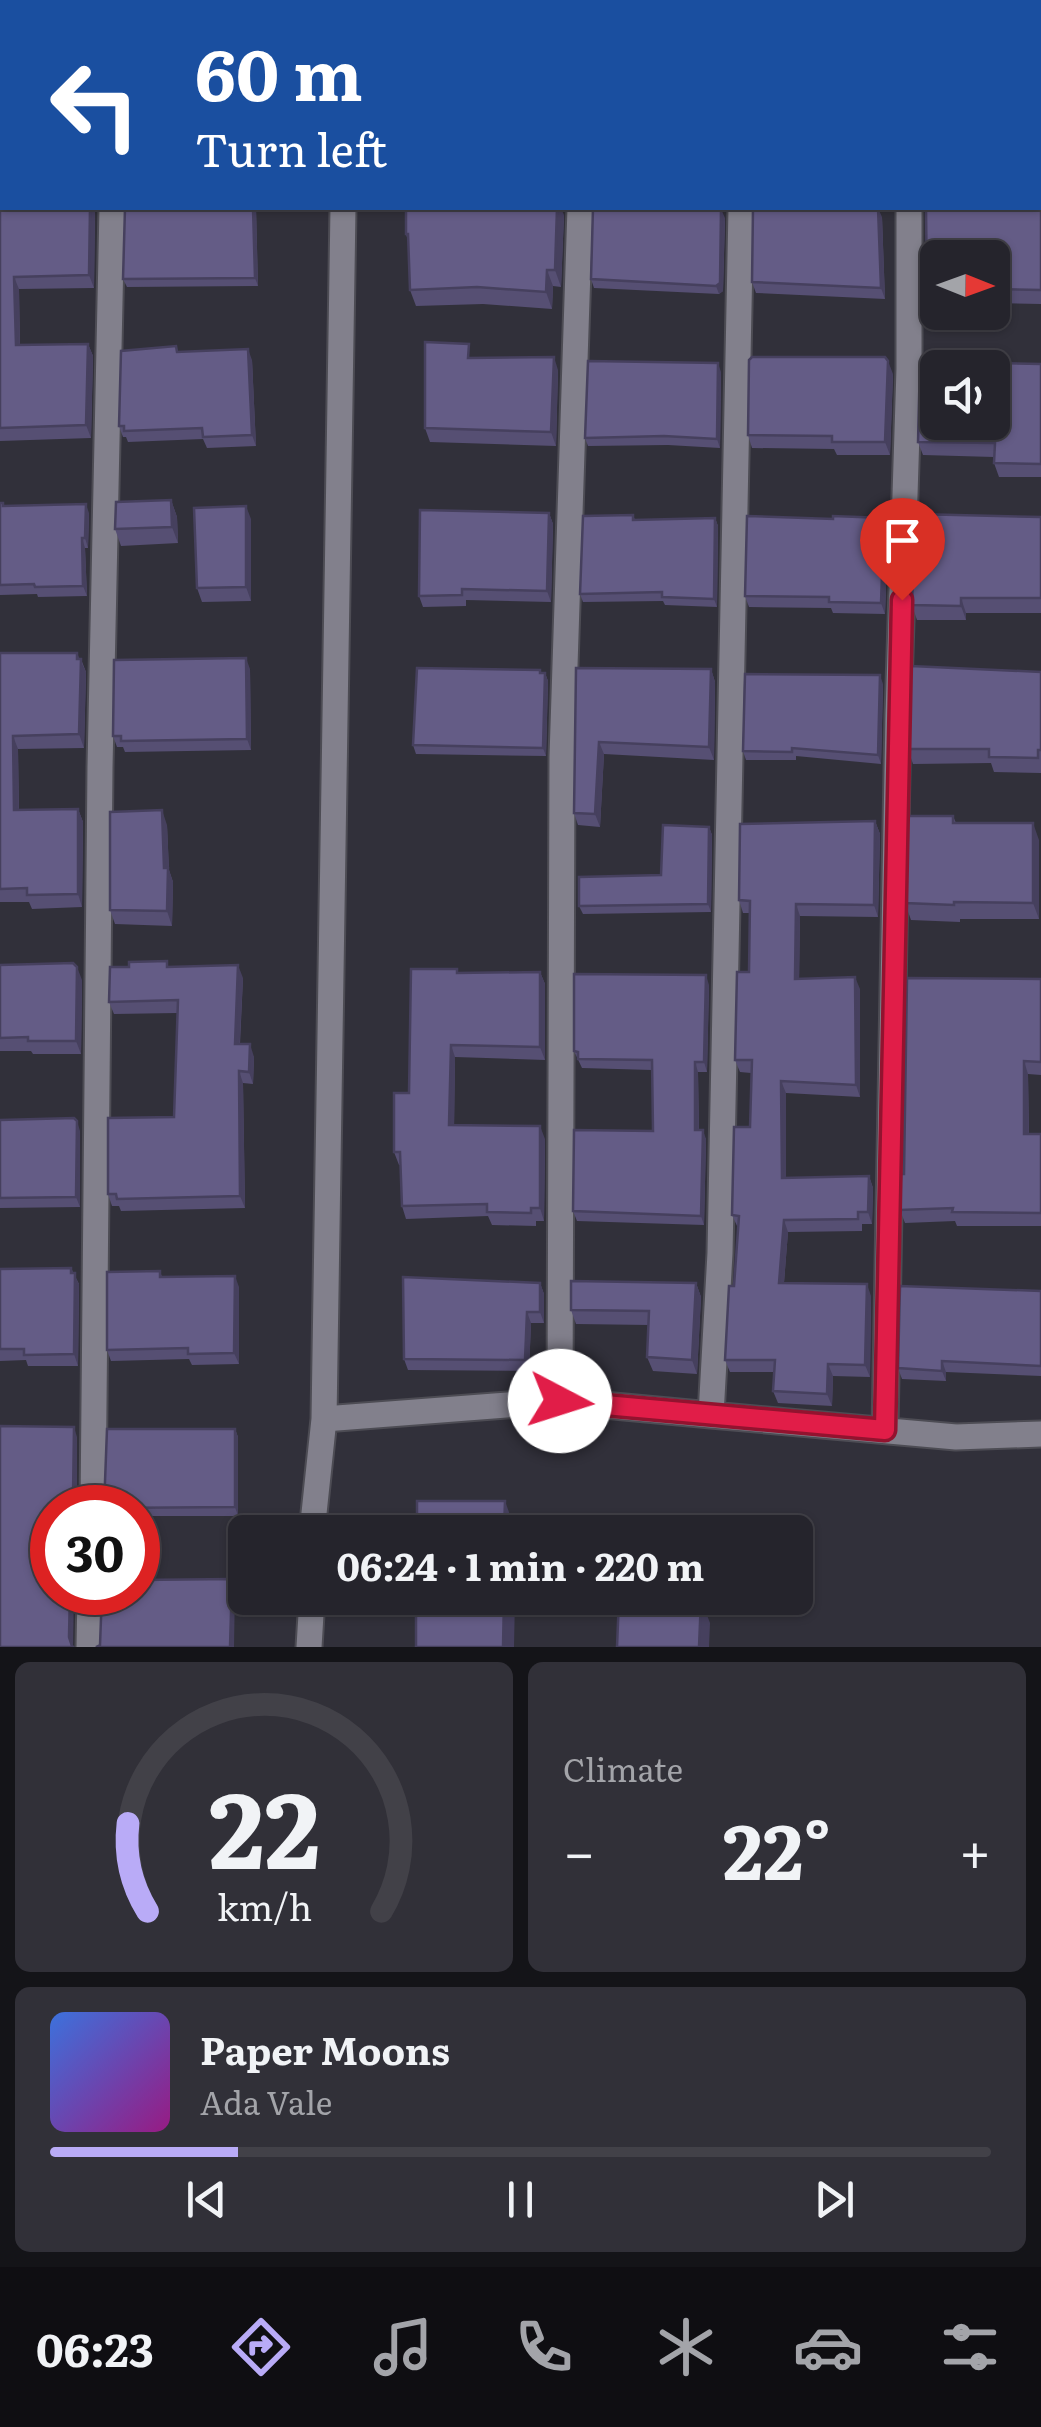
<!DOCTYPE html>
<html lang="en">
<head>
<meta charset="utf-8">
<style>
  body { margin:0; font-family:Literata,serif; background:#313038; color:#f1f3f6; height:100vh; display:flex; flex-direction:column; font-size:38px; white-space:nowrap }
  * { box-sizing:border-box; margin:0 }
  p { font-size:32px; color:#a3a4a9 }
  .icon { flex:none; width:55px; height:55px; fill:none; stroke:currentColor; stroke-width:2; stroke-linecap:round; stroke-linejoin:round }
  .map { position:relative; height:1647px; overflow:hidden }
  .drawer { display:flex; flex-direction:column; gap:15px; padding:15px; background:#141418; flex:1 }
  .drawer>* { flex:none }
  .guide { position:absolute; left:0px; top:0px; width:1042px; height:210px; box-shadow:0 2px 8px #0004,0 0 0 2px #424148; background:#1a4fa0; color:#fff; overflow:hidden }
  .needle { width:65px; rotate:91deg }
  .fabs { position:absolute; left:920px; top:240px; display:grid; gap:20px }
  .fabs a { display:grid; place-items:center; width:90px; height:90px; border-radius:15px; background:#25242c; box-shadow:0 2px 8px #0004,0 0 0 2px #424148; font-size:50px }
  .speed { position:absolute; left:30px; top:1485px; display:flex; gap:20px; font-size:50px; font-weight:700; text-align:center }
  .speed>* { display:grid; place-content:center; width:130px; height:130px; border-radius:50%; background:#25242c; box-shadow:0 2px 8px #0004,0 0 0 2px #424148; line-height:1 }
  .speed .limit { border:15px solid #d22; background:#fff; color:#111 }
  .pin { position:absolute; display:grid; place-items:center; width:85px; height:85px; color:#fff; margin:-102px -42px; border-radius:50% 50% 50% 0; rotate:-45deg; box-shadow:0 0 10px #0007 }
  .pin .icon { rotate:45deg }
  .me { position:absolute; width:110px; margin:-55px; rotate:95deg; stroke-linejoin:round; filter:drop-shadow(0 0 8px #0008) }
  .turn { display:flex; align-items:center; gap:35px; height:210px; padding:0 30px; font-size:45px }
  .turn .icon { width:130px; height:130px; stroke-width:2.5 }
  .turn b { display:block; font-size:70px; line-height:85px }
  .big { font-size:75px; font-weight:700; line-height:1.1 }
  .drawer .tile { flex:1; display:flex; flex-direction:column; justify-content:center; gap:15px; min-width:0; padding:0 35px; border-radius:15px; background:#313038 }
  .drawer .dial { align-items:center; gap:0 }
  .dial svg { height:260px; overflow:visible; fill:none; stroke:#424148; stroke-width:7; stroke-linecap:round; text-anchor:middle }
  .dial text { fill:#f1f3f6; stroke:none }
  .song { display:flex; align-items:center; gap:30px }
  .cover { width:120px; height:120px; border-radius:15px; background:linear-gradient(135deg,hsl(220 70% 55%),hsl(310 70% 35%)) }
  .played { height:10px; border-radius:5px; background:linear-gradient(90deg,#b9abf7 20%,#424148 20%) }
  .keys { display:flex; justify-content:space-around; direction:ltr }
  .heat { display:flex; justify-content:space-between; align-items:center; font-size:55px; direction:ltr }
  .drawer .tiles { flex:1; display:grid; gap:15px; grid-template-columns:1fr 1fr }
  .tile:last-child { grid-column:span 2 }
  .trip { position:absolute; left:228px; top:1515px; width:585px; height:100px; border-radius:15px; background:#25242c; box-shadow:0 2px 8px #0004,0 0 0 2px #424148; font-weight:700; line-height:100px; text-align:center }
  .dock { display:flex; height:160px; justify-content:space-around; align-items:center; background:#0f0e12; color:#a3a4a9 }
  .dock .icon { width:70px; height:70px }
  .dock .current { color:#b9abf7 }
  .dock b { font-size:45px; color:#f1f3f6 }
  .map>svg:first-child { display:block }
</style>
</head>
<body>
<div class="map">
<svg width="1041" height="1647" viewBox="0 0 1041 1647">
  <rect width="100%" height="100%" fill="#31303a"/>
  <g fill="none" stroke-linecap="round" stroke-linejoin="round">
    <defs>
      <path id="street" d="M121 2V0
        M346 2V0
        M582 2V0
        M743 2V0
        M909 2V0
        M560 1401 711 1415 720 1253 741 208
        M711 1415 956 1437 1041 1434
        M324 1419 560 1401 562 757 580 208
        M885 1430 898 716 909 369V208
        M93 1508 100 767 112 208
        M312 1532 324 1419 343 208
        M89 1647 90 1592
        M309 1647 312 1598"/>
    </defs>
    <use href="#street" stroke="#4d4c54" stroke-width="29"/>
    <use href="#street" stroke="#82808c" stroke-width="25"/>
  </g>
  <path fill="#564f73" d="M0 193 95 208 94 288 19 289 20 345 88 344 93 356 91 438 0 441Z
    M256 208 258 286 127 287 123 279Z
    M926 208 1041 209V304L992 303V258H938V307H932L927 293Z
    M564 215 561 287 553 286 552 309 483 304 416 306 410 290 408 241 406 234Z
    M882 217 885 299 756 293 752 282Z
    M725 218 723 291 719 294 594 288 591 279Z
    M176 346 178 352 252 360 256 446 207 448 203 439 128 442 126 437H123L119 426Z
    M474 358 558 370 556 446 430 442 425 428Z
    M1041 364V477H999L994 463V457L923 455 918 442Z
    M721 372 720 448 668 445 588 446 585 438Z
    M893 374 890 455H837L834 449 752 448 748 435Z
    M171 500 177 517 178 543 121 546 115 529Z
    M0 503 4 506 89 513 88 548H85L87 596 38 597 37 594 0 595Z
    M549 513 553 524 551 602 466 600V606L423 607 419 596Z
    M633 515 635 520 715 518 718 526 717 607 665 605 663 601 583 602 580 594Z
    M1041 517V613H966V620H917L912 605Z
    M884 518 888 529 885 614 833 613 831 608 749 607 745 596Z
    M251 519V601L202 602 197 588Z
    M0 653 81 659 86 672 84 748 18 749 19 810 78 809 83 822 82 907 32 909 29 902H0Z
    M576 668 711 669 715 682 714 760 604 754 600 827 578 825 574 813Z
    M250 669 251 750 125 752 123 747H117L113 736Z
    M540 670 541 673H545L548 681 546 756 416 754 413 745Z
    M1041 672V773L994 772 991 763 913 764 908 749Z
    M883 684 881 764 796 756V760H746L743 751Z
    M953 816 956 823 1039 840V919H960V922L911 920 905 903Z
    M875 821 880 834 878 917 800 916 799 979 860 989V1097L786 1093V1178L869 1176 873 1188 872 1224H862V1231L788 1232 784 1283 871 1296 870 1377 833 1376 832 1406 778 1403 773 1391 774 1372H730L725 1360 734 1286 738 1228 732 1215 750 1127 751 1073 740 1072 735 1060 749 972 750 913H743L739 900Z
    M167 825 169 870 173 882 172 926 115 924 110 910Z
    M709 827 712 835 711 912 583 914 579 906 661 875Z
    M0 965 82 980 81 1054H33L31 1051H0Z
    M129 967H169L243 978 240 1044 254 1057 253 1084 243 1083 245 1208 121 1211 119 1206H112L108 1194 174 1117 177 1013 114 1014 109 1002Z
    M457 969 458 973 540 972 545 984V1060L455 1057 454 1125 545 1139 544 1221H536V1226L492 1225 488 1216 406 1219 402 1206 401 1165H399L394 1152Z
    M1041 979V1075L1028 1074 1029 1134H1041V1226H957L955 1221 905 1223 900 1210 904 1174Z
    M709 985 707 1072H698L699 1130 706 1139 704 1225 577 1221 573 1211 653 1131 652 1070 582 1068 574 1051Z
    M0 1120 80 1131V1207L0 1208Z
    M71 1268 79 1284 78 1366H28L26 1360 0 1361V1269Z
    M160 1271 162 1277 239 1287V1364L192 1365 189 1359 111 1361 107 1350Z
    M540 1283 544 1294V1323H531L529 1371 408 1370 404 1359Z
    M696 1283 701 1297 697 1374 653 1371 647 1357 649 1325 576 1324 571 1310Z
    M1041 1291V1376L946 1372V1381L902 1379 898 1368Z
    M235 1429 238 1437V1516H138V1508Z"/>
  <path fill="#46405e" d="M90 208H95L94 288 89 275Z
    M253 208H256L258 286 255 278Z
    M557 208H561L564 215 561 287 555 270Z
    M878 208 882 217 885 299 881 288Z
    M721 209 725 218 723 291 719 294 716 286Z
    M547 270 553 286 552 309 546 292Z
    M14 277 19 289 20 358 16 345Z
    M88 344 93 356 91 438 86 425Z
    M248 349 252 360 256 446 252 435Z
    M554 357 558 370 556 446 551 432Z
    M888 361 893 374 890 455 885 442Z
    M718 363 721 372 720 448 717 439Z
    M171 500 177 517 178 543 172 527Z
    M86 504 89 513 88 548 85 538Z
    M246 506 251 519V601L246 587Z
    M549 513 553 524 551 602 547 591Z
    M715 518 718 526 717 607 714 599Z
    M884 518 888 529 885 614 881 603Z
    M82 538 85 548 87 596 83 586Z
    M961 598 966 613V620L961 606Z
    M77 653 86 672 84 748 79 734Z
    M246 658 250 669 251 750 247 739Z
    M711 669 715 682 714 760 709 747Z
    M545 673 548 681 546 756 543 748Z
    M880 675 883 684 881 764 878 755Z
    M13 736 18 749 19 824 14 810Z
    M599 742 604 754 600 827 595 814Z
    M78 809 83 822 82 907 78 894Z
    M162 810 167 825 169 870 173 882 172 926 167 911Z
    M875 821 880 834 878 917 874 905Z
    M1033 823 1039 840V919L1033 903Z
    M709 827 712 835 711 912 708 904Z
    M796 904 800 916 799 991 795 979Z
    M238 965 243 978 239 1056 235 1044Z
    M77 967 82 980 81 1054 76 1041Z
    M540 972 545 984V1060L540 1047Z
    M706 975 709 985 707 1072 704 1062Z
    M855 977 860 989V1097L856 1085Z
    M250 1044 254 1057 253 1084 249 1072Z
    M451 1045 455 1057 454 1137 449 1125Z
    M1024 1061 1028 1074 1029 1147 1024 1134Z
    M695 1062 698 1072 699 1139 695 1130Z
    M239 1071 243 1083 245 1208 240 1196Z
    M781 1081 786 1093V1190L782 1178Z
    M77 1121 80 1131V1207L76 1197Z
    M540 1126 545 1139 544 1221 540 1208Z
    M703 1130 706 1139 704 1225 701 1216Z
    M869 1176 873 1188 872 1224 868 1212Z
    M784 1220 788 1232 783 1295 779 1283Z
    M71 1268 79 1284 78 1366 74 1354Z
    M235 1276 239 1287V1364L234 1353Z
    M540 1283 544 1294V1323L540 1312Z
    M696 1283 701 1297 697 1374 692 1360Z
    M867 1284 871 1296 870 1377 865 1365Z
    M527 1312 531 1323 529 1371 525 1360Z
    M942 1361 946 1372V1381L942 1371Z
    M828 1364 833 1376 832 1406 827 1394Z
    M74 1427 77 1437V1508L73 1498Z
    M235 1429 238 1437V1516L235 1507Z
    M505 1501 516 1532H504Z
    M232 1579 235 1588 234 1647H230Z
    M70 1592H74L73 1647 69 1637Z
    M504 1598H515L514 1647H503Z
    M701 1599 710 1623 709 1647H699Z"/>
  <path fill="#645c86" stroke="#46405e" stroke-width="2.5" fill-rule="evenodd" d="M225 0H265L266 2H225Z
    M761 0H863V2H761Z
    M2 38V115H0V39Z
    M1040 54H1041V134H1040Z
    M0 193H2V208H90L89 275 14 277 16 345 88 344 86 425 0 428Z
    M125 208H253L255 278 123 279Z
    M406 208H557L555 270H547L546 292 477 287 410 290 408 234H406Z
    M593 208 721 209 720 283 716 286 591 279Z
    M753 208H878L881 288 752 282Z
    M926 208 1041 209V290L992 289V258H938V293H927Z
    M425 342 469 344 468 358 554 357 551 432 425 428Z
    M176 346 177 352 248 349 252 435 203 437 202 428 124 431V426H119L121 351Z
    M752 357H885L888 361 885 442H832V436L748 435 749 360Z
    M588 361 718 363 717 439 664 436 585 438Z
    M920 361 1041 364V464L994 463 995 443 918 442ZM938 368H992V422H938Z
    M171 500 172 527 115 529 116 502Z
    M0 503H3V506L86 504 85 538H82L83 586 35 587 34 584 0 585Z
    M246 506V587L197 588 194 508Z
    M420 510 549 513 547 591 462 589V595L419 596Z
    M915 514 1041 517V598H961V606L912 605Z
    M633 515V520L715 518 714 599 662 597V592L580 594 583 516Z
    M747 516 833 519V516L884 518 881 603 829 602V597L745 596Z
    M0 653H77V659H81L79 734 13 736 14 810 78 809V894L27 895V888L0 889Z
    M246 658 247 739 121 741V736H113L114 660Z
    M911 666 1041 672V750H1038V758L989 757V749H908Z
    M417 668 540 670V673H545L543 748 413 745Z
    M576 668 711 669 709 747 599 742 595 814 574 813Z
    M745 674 880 675 878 755 792 748V752L743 751Z
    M162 810 164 868H168L167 911 110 910V812Z
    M906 816H953V823H1033V903L954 902V905L905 903Z
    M875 821 874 905 796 904 795 979 855 977 856 1085 781 1081 782 1178 869 1176 868 1212H858V1219L784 1220 779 1283 867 1284 865 1365 828 1364 827 1394 773 1391 775 1360H725L729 1286H734L739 1216 732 1215 734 1127H750L752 1060H735L737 972H749L750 901 739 900 740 824Z
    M663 825 709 827 708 904 579 906V877L661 875Z
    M167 961V967L238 965 235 1044H250L249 1072 239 1071 240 1196 117 1199 116 1194H108V1118L174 1117 178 1000 109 1002 110 967H129V962Z
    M73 963 77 967 76 1041H28V1037L0 1038V965Z
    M411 969H457V973L540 972V1047L451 1045 449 1125 540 1126V1208H531V1213L487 1212V1204L402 1206 400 1152H394V1093H409Z
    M574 974 706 975 704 1062H695V1130H703L701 1216 573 1211 574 1130 653 1131 652 1060 578 1059V1052L574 1051Z
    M907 978 1041 979V1062L1024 1061V1134H1041V1213L952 1212 953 1208 900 1210 901 1174H904Z
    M74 1118 77 1121 76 1197 0 1198V1120Z
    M71 1268V1273H75L74 1354 24 1355V1349H0V1269Z
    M160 1271V1277L235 1276 234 1353 188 1354V1348L107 1350V1272Z
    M403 1277 540 1283V1312H527L525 1360 404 1359Z
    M571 1281 696 1283 692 1360 647 1357 649 1311 571 1310Z
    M900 1286 1041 1291V1366L942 1361V1371L898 1368Z
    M0 1426 74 1427 73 1498 76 1507 52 1508V1592H70L69 1637 72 1646 74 1647H0Z
    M107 1429H235V1507L104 1508Z
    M417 1501H505L504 1532H417Z
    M232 1579 230 1647H96L100 1645 102 1592H138V1580Z
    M416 1598H504L503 1647H416Z
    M619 1598 701 1599 699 1647H617Z"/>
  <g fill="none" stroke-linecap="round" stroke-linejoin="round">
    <defs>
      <path id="route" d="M560 1401 885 1430 902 600"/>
    </defs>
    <use href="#route" stroke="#92132f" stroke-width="25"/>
    <use href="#route" stroke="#e11d48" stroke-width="18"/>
  </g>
</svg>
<div class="fabs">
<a><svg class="needle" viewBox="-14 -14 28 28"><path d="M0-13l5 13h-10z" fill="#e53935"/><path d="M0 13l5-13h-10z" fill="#a3a4a9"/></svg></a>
<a><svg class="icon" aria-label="sound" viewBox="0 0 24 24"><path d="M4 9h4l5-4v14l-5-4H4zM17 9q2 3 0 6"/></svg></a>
</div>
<div class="speed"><div class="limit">30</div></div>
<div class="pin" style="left:902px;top:600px;background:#d93025"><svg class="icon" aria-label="arrive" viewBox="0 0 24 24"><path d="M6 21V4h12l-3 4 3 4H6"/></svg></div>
<svg class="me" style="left:560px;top:1401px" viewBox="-20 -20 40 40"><circle r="19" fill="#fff"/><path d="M0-13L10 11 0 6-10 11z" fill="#e11d48"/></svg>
<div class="trip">06:24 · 1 min · 220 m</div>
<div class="guide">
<div class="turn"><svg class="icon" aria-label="left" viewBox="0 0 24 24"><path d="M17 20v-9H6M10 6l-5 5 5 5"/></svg><div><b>60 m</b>Turn left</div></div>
</div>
</div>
<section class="drawer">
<div class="tiles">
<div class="tile dial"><svg viewBox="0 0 100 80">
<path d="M14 69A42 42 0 1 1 86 69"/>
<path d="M14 69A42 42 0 0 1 8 42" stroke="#b9abf7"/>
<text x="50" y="56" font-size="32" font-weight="700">22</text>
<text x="50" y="72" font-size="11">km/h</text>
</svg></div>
<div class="tile"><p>Climate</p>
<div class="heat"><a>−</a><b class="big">22°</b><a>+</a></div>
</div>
<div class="tile">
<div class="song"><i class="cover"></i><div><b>Paper Moons</b><p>Ada Vale</p></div></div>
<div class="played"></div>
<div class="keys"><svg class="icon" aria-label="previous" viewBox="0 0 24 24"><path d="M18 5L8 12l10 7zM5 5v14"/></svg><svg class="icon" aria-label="pause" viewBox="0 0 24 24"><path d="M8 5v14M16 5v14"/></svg><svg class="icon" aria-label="next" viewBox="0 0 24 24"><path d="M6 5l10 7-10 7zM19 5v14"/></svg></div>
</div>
</div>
</section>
<nav class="dock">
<b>06:23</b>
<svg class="icon current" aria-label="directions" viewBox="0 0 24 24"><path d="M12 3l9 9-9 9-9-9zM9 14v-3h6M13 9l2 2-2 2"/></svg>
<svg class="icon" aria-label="music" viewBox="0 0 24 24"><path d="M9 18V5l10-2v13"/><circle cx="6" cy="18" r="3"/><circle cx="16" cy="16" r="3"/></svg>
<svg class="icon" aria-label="phone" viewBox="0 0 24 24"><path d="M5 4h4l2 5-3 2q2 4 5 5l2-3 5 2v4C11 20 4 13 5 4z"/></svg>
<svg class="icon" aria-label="climate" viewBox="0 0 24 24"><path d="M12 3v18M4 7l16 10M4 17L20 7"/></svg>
<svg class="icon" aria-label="car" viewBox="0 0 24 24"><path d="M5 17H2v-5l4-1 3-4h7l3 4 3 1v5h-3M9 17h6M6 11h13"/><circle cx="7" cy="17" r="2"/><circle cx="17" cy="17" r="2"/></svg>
<svg class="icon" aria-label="filters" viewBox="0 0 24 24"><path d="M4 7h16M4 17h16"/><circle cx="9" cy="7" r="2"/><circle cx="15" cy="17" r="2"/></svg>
</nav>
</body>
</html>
